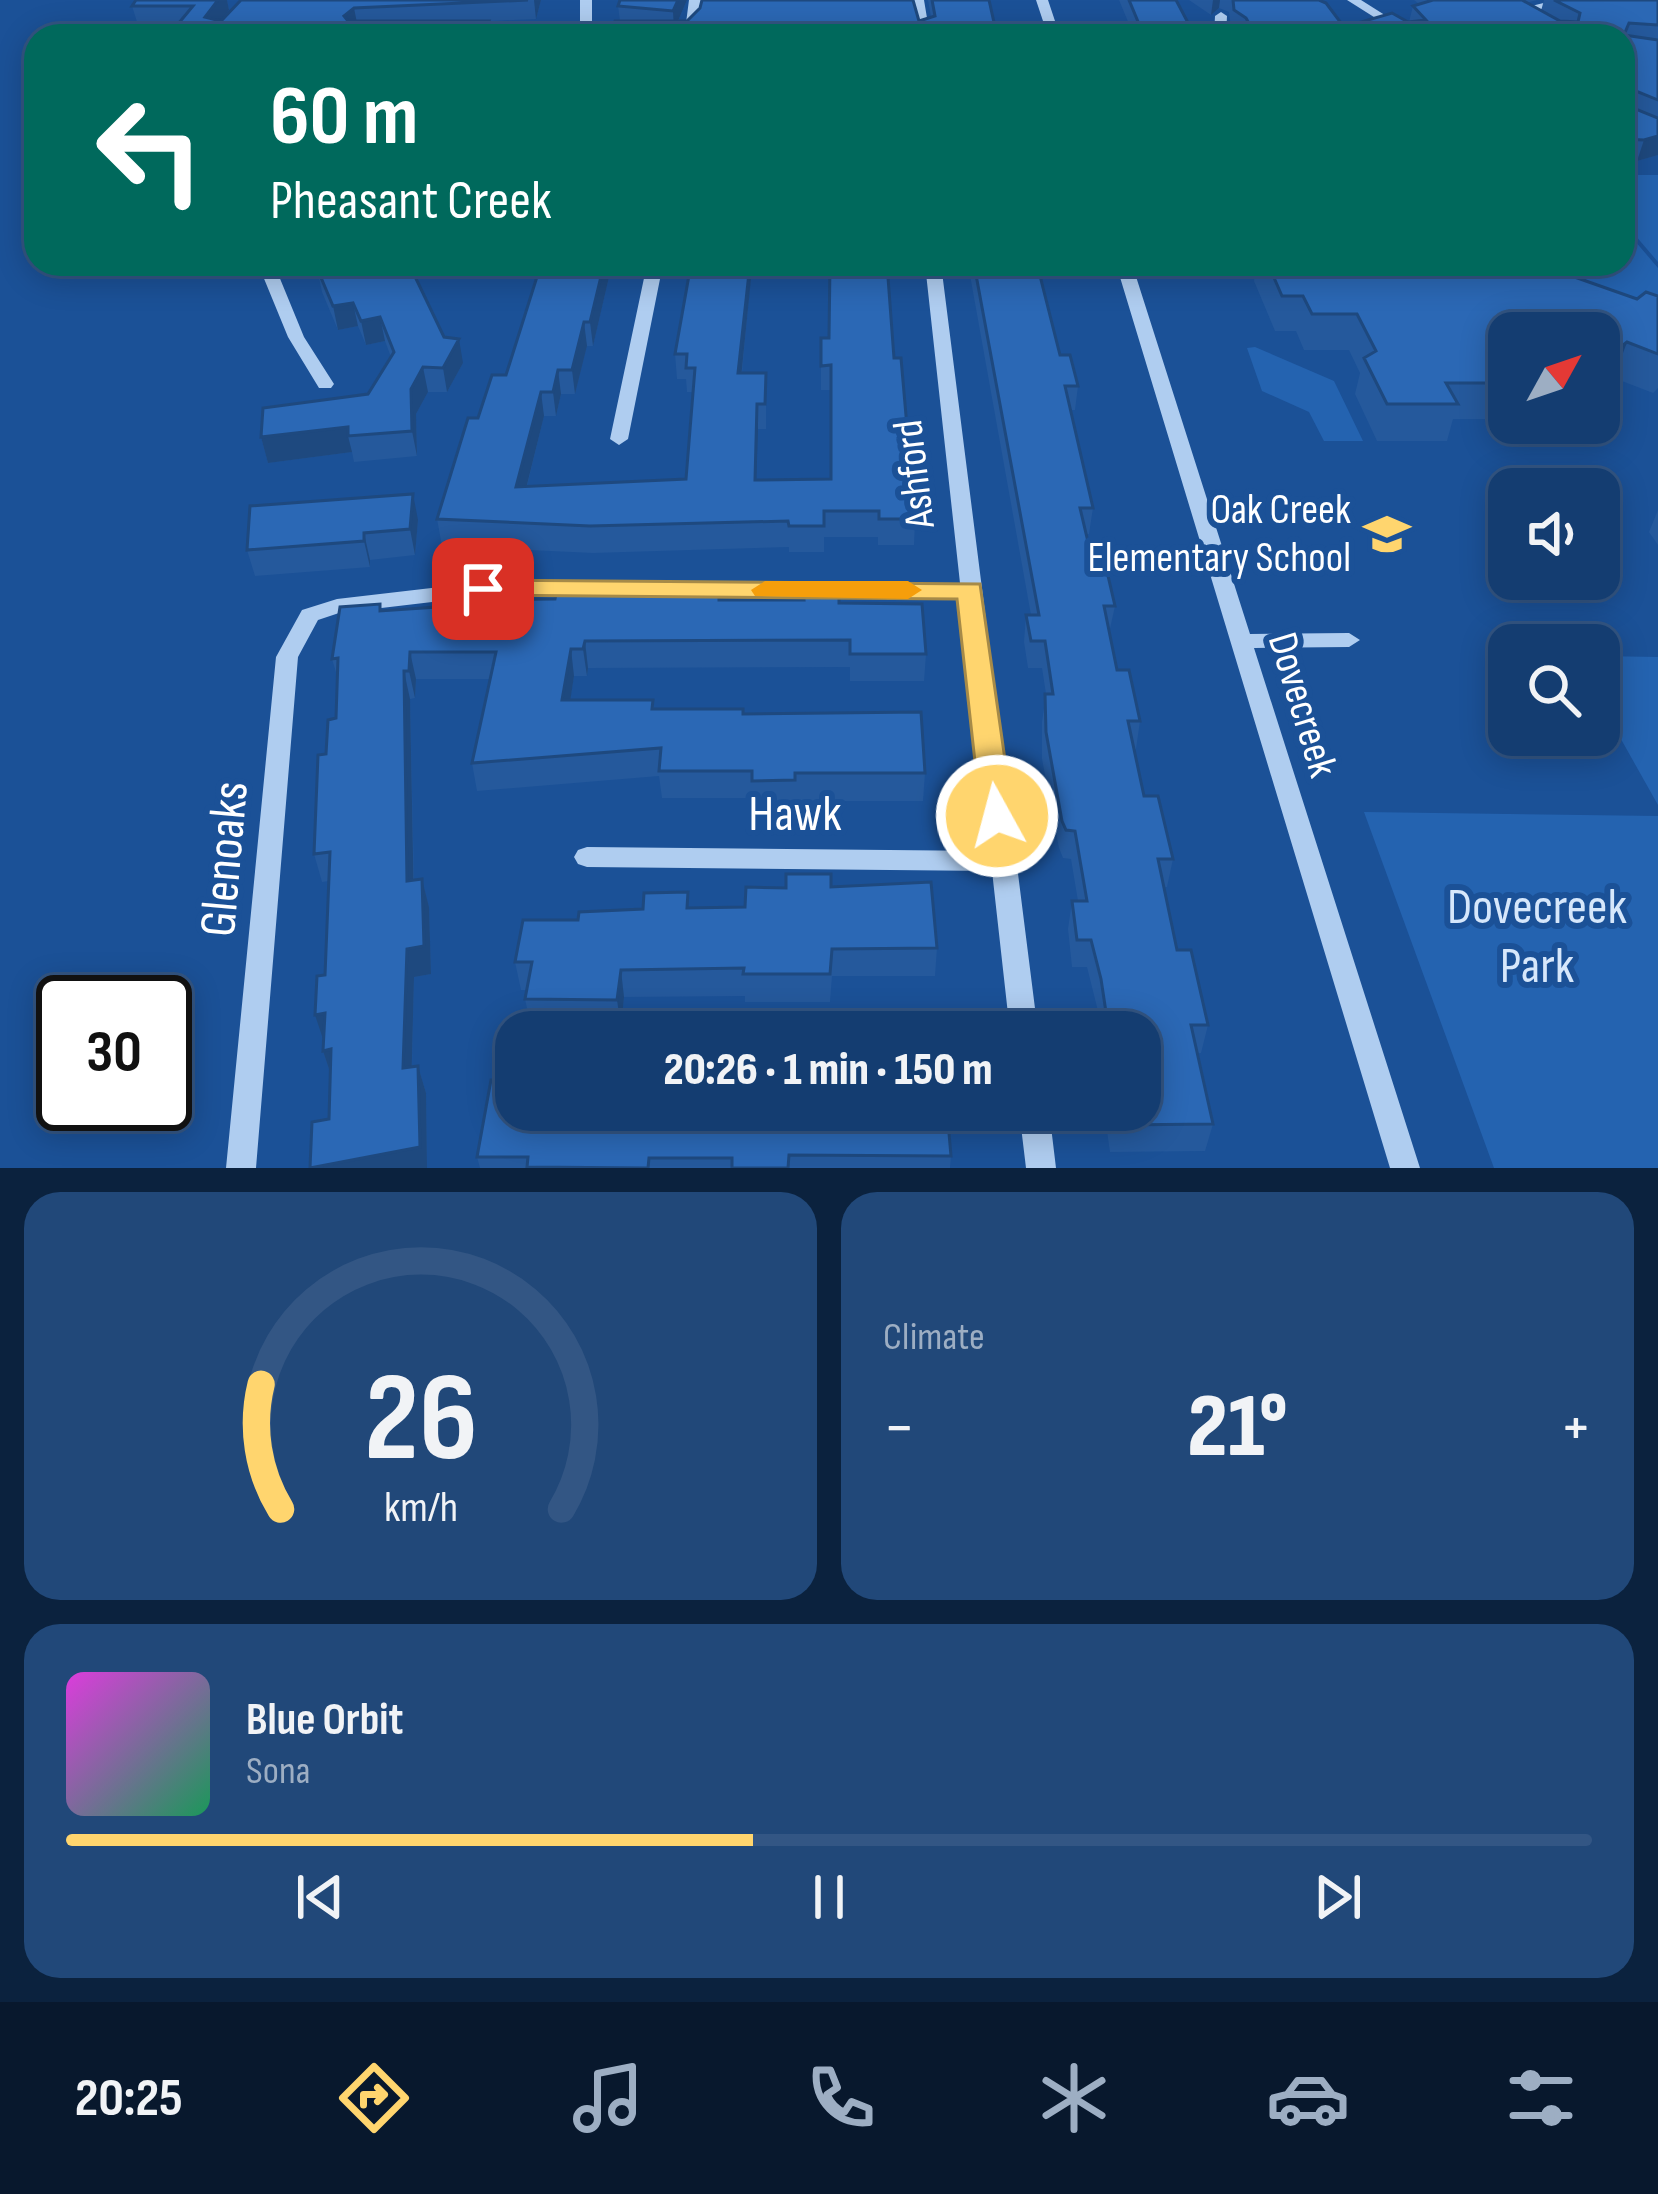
<!DOCTYPE html>
<html lang="en">
<head>
<meta charset="utf-8">
<style>
  body { margin:0; font-family:"Sofia Sans Condensed",sans-serif; background:#214879; color:#f1f3f6; height:100vh; display:flex; flex-direction:column; font-size:45px; white-space:nowrap }
  * { box-sizing:border-box; margin:0 }
  p { font-size:39px; color:#9daec3 }
  .icon { flex:none; width:66px; height:66px; fill:none; stroke:currentColor; stroke-width:2; stroke-linecap:round; stroke-linejoin:round }
  .map { position:relative; height:1168px; overflow:hidden }
  .details { display:flex; flex-direction:column; gap:24px; padding:24px; background:#0b223e; flex:1 }
  .details>* { flex:none }
  .guide { position:absolute; left:24px; top:24px; width:1611px; height:252px; border-radius:36px; box-shadow:0 6px 30px #0003,0 0 0 3px #335684; background:#00695c; color:#fff; overflow:hidden }
  .needle { width:78px; rotate:50deg }
  .controls { position:absolute; left:1488px; top:312px; display:grid; gap:24px }
  .controls a { display:grid; place-items:center; width:132px; height:132px; border-radius:24px; background:#143d71; box-shadow:0 6px 30px #0003,0 0 0 3px #335684; font-size:60px }
  .speed { position:absolute; left:36px; top:975px; display:flex; gap:24px; font-size:60px; font-weight:700; text-align:center }
  .speed>* { display:grid; place-content:center; width:156px; height:156px; border-radius:50%; background:#143d71; box-shadow:0 6px 30px #0003,0 0 0 3px #335684; line-height:1 }
  .speed .limit { border:6px solid #111; border-radius:18px; background:#fff; color:#111 }
  .pin { position:absolute; display:grid; place-items:center; width:102px; height:102px; color:#fff; margin:-51px; border-radius:24px; box-shadow:0 6px 18px #0006 }
  .me { position:absolute; width:132px; margin:-66px; rotate:353deg; stroke-linejoin:round; filter:drop-shadow(0 0 9px #0008) }
  .turn { display:flex; align-items:center; gap:42px; height:252px; padding:0 48px; font-size:54px }
  .turn .icon { width:156px; height:156px; stroke-width:2.5 }
  .turn b { display:block; font-size:84px; line-height:102px }
  .big { font-size:90px; font-weight:800; line-height:1.1 }
  .details .tile { flex:1; display:flex; flex-direction:column; justify-content:center; gap:18px; min-width:0; padding:0 42px; border-radius:36px; background:#214879 }
  .details .dial { align-items:center; gap:0 }
  .dial svg { height:312px; overflow:visible; fill:none; stroke:#335684; stroke-width:7; stroke-linecap:round; text-anchor:middle }
  .dial text { fill:#f1f3f6; stroke:none }
  .song { display:flex; align-items:center; gap:36px }
  .cover { width:144px; height:144px; border-radius:18px; background:linear-gradient(135deg,hsl(300 70% 55%),hsl(150 70% 35%)) }
  .played { height:12px; border-radius:6px; background:linear-gradient(90deg,#ffd56e 45%,#335684 45%) }
  .keys { display:flex; justify-content:space-around; direction:ltr }
  .heat { display:flex; justify-content:space-between; align-items:center; font-size:66px; direction:ltr }
  .details .tiles { flex:1; display:grid; gap:24px; grid-template-columns:1fr 1fr }
  .tile:last-child { grid-column:span 2 }
  .trip { position:absolute; left:495px; top:1011px; width:666px; height:120px; border-radius:36px; background:#143d71; box-shadow:0 6px 30px #0003,0 0 0 3px #335684; font-weight:800; line-height:120px; text-align:center }
  .tabs { display:flex; height:192px; justify-content:space-around; align-items:center; background:#08182d; color:#9daec3 }
  .tabs .icon { width:84px; height:84px }
  .tabs .on { color:#ffd56e }
  .tabs b { font-size:54px; color:#f1f3f6 }
  .map>svg:first-child { display:block }
</style>
</head>
<body>
<div class="map">
<svg width="1658" height="1168" viewBox="0 0 1658 1168">
  <rect width="100%" height="100%" fill="#1b5197"/>
  <path fill="#2463b0" d="M1623 175H1658V262L1623 221Z
    M1623 227 1658 268V319L1571 292 1589 277 1573 270 1582 264H1623Z
    M1255 347 1334 381 1363 441H1324L1309 412 1262 391 1247 348Z
    M1599 656 1658 657V805L1599 700Z
    M1364 812 1658 816V1168H1494Z"/>
  <g fill="none" stroke-linecap="round" stroke-linejoin="round">
    <path fill="#afcdf0" fill-rule="evenodd" d="M580 0H592V27L670 32 676 36 686 23 689 0H701L698 24 688 36 461 35 467 31 580 27Z
      M912 0H924L930 36H918Z
      M1036 0H1048L1060 36H1048Z
      M1347 0H1361L1418 36H1404Z
      M1556 0H1580L1528 12 1572 36H1557L1510 11Z
      M1221 12 1227 16 1226 36H1214L1215 16Z
      M258 264H274L304 337 334 384 331 388H319L288 337Z
      M647 264H663L628 439 619 445 610 439Z
      M925 264H941L1038 1032H1010L992 871 587 867 578 864 574 857 578 850 587 847 990 851 962 597 483 596 339 613 318 620 298 657 256 1168H226L276 657 302 610 337 599 483 582 960 583Z
      M1116 264H1132L1250 634 1349 633 1360 640 1349 647 1254 648 1420 1168H1390Z
      M1019 1110H1049L1056 1168H1026Z"/>
  </g>
  <path fill="#25599c" d="M136 0H227L229 10 221 21 241 0H541L536 19 489 21 491 36H168L177 25H138L132 6Z
    M687 0 678 21H919L931 17 928 0H989L997 36 620 21 618 6Z
    M1119 0H1176L1195 36H1134Z
    M1189 0H1319L1344 27 1409 22 1413 6 1419 4 1414 0H1537L1526 3 1541 11 1544 0H1658V155L1637 161 1623 160V36H1242L1231 28 1229 12 1219 8 1211 15Z
    M310 264H517L514 268 413 272 444 337 463 363 447 392H428L416 414 417 456 354 462 352 452 268 463 261 437 368 394 391 357 385 341 366 345 358 326 338 330 322 292 318 273H312Z
    M541 264H612L593 346H587L575 394H561L556 416H544L527 486 686 479 693 392H687L686 379H677L675 354 691 264H752L742 373H766V429H758L756 480 831 479V390H821V338L894 358 915 519 914 545H878V537H824V552H789V547L593 553 442 546 437 519 478 418 506 375Z
    M968 264H1037L1060 355 1078 386 1075 410H1071L1093 508 1089 534H1086L1093 563 1115 606 1109 633 1117 670 1140 721 1136 749H1134L1144 796 1173 859 1167 887H1163L1177 950 1208 1025 1201 1053H1197L1213 1124 1205 1151 1110 1152 1104 1110H1140V1032H1100L1097 1007 1087 967H1072L1068 929 1072 901H1078L1071 859 1063 858 1059 848 1042 759V722L1046 694 1042 668H1028L1024 642 1026 615H1031Z
    M1257 264H1572L1569 275 1637 299 1658 296V388L1653 393 1614 378 1606 385 1599 383V333H1509V421L1508 419H1453L1447 441H1377L1355 394 1360 373 1349 350H1304L1296 331H1275L1254 281Z
    M1510 423H1555L1553 429H1514Z
    M1658 510V545L1649 532Z
    M418 520 415 555 370 560V567L255 576 247 550Z
    M720 600 839 603 926 654 924 681H850V667L588 668 587 676H574L570 700H653L654 709 743 714 925 773 923 801H796L795 808 753 809V798H662L659 776 477 791 472 763 490 679H416L415 698 410 699 414 880 422 879 429 907 431 974 414 977 412 1067 418 1066 426 1093 427 1168H310L329 1119 330 1072 323 1051 329 881 322 882 314 854 326 754 336 718 338 679 332 659 380 604 382 611Z
    M831 887 937 948 935 976H832L830 1002H745V996L624 997 621 1027H531L525 999 527 990H521L515 962 578 920 643 909 745 907Z
    M516 1080 951 1156 950 1168H480L477 1157Z"/>
  <path fill="#1e497f" d="M218 0H227L229 10 209 36 205 17Z
    M534 0H541L536 19Z
    M678 0H687L674 30 673 11Z
    M1213 0H1220L1219 8 1211 15Z
    M354 8 358 28 348 35 344 16Z
    M489 21 491 36H483Z
    M1658 136V155L1637 161 1644 140Z
    M604 264H612L593 346 590 322Z
    M750 264H752V269L739 398 738 373Z
    M1552 264H1572L1566 282 1549 268Z
    M353 303 358 326 338 330 333 306Z
    M380 317 385 341 366 345 361 321Z
    M584 322 587 346 575 394 572 370Z
    M459 339 463 363 447 392 443 368Z
    M1627 342 1614 378 1606 385 1618 349Z
    M423 367 428 392 416 414 417 456 412 431 411 389Z
    M558 370 561 394 556 416 553 392Z
    M541 392 544 416 520 513 516 487Z
    M757 404 758 429 755 505V480Z
    M348 427V436L352 452 268 463 261 437Z
    M413 494 418 520 415 555 410 529Z
    M364 533 370 560V567L364 541Z
    M585 641 588 668 587 676 583 649Z
    M571 649 574 676 566 728 562 700Z
    M410 652 416 679 415 698 409 671Z
    M404 671 410 699 414 909 407 881Z
    M422 879 429 907 431 974 414 977 411 1095 403 1068 407 949Z
    M621 970 624 997 621 1027 617 1000Z
    M325 1013 324 1042 315 1015Z
    M331 1049 332 1078 323 1051Z
    M418 1066 426 1093 427 1168H310Z"/>
  <path fill="#2b68b5" stroke="#1e497f" stroke-width="3" d="M136 0H218L205 17 221 21 241 0H528L354 8 344 16 348 21H489L483 36H168L193 6H132Z
    M620 0H678L673 11 618 6Z
    M702 0H913L919 21 935 16 932 0H989L997 36H611L615 21H687L700 8Z
    M1129 0H1176L1195 36H1144Z
    M1233 0H1319L1326 3 1344 27 1392 13 1408 22 1426 20 1413 6 1433 0H1522L1560 21 1578 22 1580 13 1554 0H1658V25L1629 23 1624 35 1658 40V100L1631 89 1625 93 1628 106 1658 118V136L1644 140 1623 139V36H1256L1246 18 1234 10Z
    M320 264H409L444 337 459 339 443 368 423 367 411 389 412 431 348 436V427L261 437 263 408 368 394 394 352 380 317 361 321 353 303 333 306 317 268Z
    M541 264H604L590 322H584L572 370H558L553 392H541L516 487 686 479 695 368H686L687 354H675L691 264H750L738 373H766L765 404H757L755 480 831 479V365L821 366V338H829L830 264H887L894 358H901L915 519H879V511H824V526H789L788 521 590 526 437 519 468 418H478L492 375H506Z
    M974 264H1037L1060 355H1070L1078 386H1065L1093 508H1080L1093 563H1105L1115 606H1104L1117 670H1129L1140 721H1128L1144 796H1158L1173 859H1158L1177 950H1191L1208 1025H1191L1213 1124 1116 1125 1114 1110H1140V1032H1109L1101 979 1091 940H1077L1072 901H1087L1075 831 1066 830 1062 821 1046 732 1045 694H1053L1045 641H1031L1026 615H1039Z
    M1268 264H1555L1549 268 1637 299 1646 292 1658 296V354L1627 342 1618 349 1599 342V333H1572L1512 312 1526 333H1509V383H1446L1458 404H1387L1364 358 1376 351 1357 314H1312L1303 296H1282Z
    M413 494 410 529 364 533V541L247 550 250 506Z
    M638 590 719 594V600H804L803 590 839 591V603L922 604 926 654H850V640L585 641 583 649H571L562 700H653L652 709H743V714L921 712 925 773H795V780L752 781V771H659L661 748 472 763 496 652H410L409 671H404L407 881 422 879 424 946 407 949 403 1068 418 1066 420 1147 310 1168 312 1122 329 1119 331 1049 323 1051 325 1013 315 1015 317 976 325 975 330 852 314 854 318 755 326 754 328 720 336 718 338 658 332 659 340 607 380 604V611L437 607 439 600 555 599 556 594Z
    M786 874H831V887L931 882 937 948 832 949 830 974H743L744 968 621 970 617 1000 525 999 532 962H515L523 920H578L579 912 643 909 644 893 688 892 687 908 745 907 746 887 786 888Z
    M491 1080H516V1110H947L951 1156 789 1155 788 1168H732V1158H649L648 1168 527 1167 528 1157H477Z"/>
  <path fill="#ffd56e" stroke="#a68a48" stroke-width="3" d="M483 580 980 584 1013 816 997 828 981 816 957 599 473 595 469 589Z"/>
  <path fill="#f59e0b" d="M765 581H908L922 590 908 599 755 596 751 590Z"/>
  <defs>
    <symbol id="school-bare" viewBox="-9 -9 18 18"><path d="M0-5L7-2L0 1L-7-2ZM-4 1L0 2.5L4 1V4Q0 6-4 4Z" fill="#ffd56e" stroke="#1b5197" stroke-width="2.5" paint-order="stroke"/></symbol>
  </defs>
  <g fill-rule="evenodd">
    <use href="#school-bare" x="1354" y="501" width="66" height="66"/>
  </g>
  <g text-anchor="middle" dominant-baseline="central" stroke-width="12" stroke-linejoin="round" paint-order="stroke">
    <g font-size="42" fill="#fff" stroke="#1b5197">
      <text transform="translate(915 474) rotate(-97)">Ashford</text>
      <text transform="translate(1302 705) rotate(73)">Dovecreek</text>
    </g>
    <g font-size="42" fill="#fff" stroke="#1b5197" text-anchor="end">
      <text x="1351" y="510">Oak Creek<tspan x="1351" dy="48">Elementary School</tspan></text>
    </g>
    <g font-size="51" fill="#fff" stroke="#1b5197">
      <text x="795" y="814">Hawk</text>
      <text transform="translate(225 859) rotate(-85)">Glenoaks</text>
    </g>
    <g font-size="51" fill="#d6e7fb" stroke="#1b5197">
      <text x="1537" y="907">Dovecreek<tspan x="1537" dy="59">Park</tspan></text>
    </g>
  </g>
</svg>
<div class="controls">
<a><svg class="needle" viewBox="-14 -14 28 28"><path d="M0-13l5 13h-10z" fill="#e53935"/><path d="M0 13l5-13h-10z" fill="#9daec3"/></svg></a>
<a><svg class="icon" aria-label="sound" viewBox="0 0 24 24"><path d="M4 9h4l5-4v14l-5-4H4zM17 9q2 3 0 6"/></svg></a>
<a><svg class="icon" aria-label="search" viewBox="0 0 24 24"><circle cx="10" cy="10" r="6"/><path d="M15 15l6 6"/></svg></a>
</div>
<div class="speed"><div class="limit">30</div></div>
<div class="pin" style="left:483px;top:589px;background:#d93025"><svg class="icon" aria-label="arrive" viewBox="0 0 24 24"><path d="M6 21V4h12l-3 4 3 4H6"/></svg></div>
<svg class="me" style="left:997px;top:816px" viewBox="-20 -20 40 40"><circle r="17" fill="#ffd56e" stroke="#fff" stroke-width="3"/><path d="M0-11L8 9 0 5-8 9z" fill="#fff"/></svg>
<div class="trip">20:26 · 1 min · 150 m</div>
<div class="guide">
<div class="turn"><svg class="icon" aria-label="left" viewBox="0 0 24 24"><path d="M17 20v-9H6M10 6l-5 5 5 5"/></svg><div><b>60 m</b>Pheasant Creek</div></div>
</div>
</div>
<section class="details">
<div class="tiles">
<div class="tile dial"><svg viewBox="0 0 100 80">
<path d="M14 69A42 42 0 1 1 86 69"/>
<path d="M14 69A42 42 0 0 1 9 37" stroke="#ffd56e"/>
<text x="50" y="56" font-size="32" font-weight="700">26</text>
<text x="50" y="72" font-size="11">km/h</text>
</svg></div>
<div class="tile"><p>Climate</p>
<div class="heat"><a>−</a><b class="big">21°</b><a>+</a></div>
</div>
<div class="tile">
<div class="song"><i class="cover"></i><div><b>Blue Orbit</b><p>Sona</p></div></div>
<div class="played"></div>
<div class="keys"><svg class="icon" aria-label="previous" viewBox="0 0 24 24"><path d="M18 5L8 12l10 7zM5 5v14"/></svg><svg class="icon" aria-label="pause" viewBox="0 0 24 24"><path d="M8 5v14M16 5v14"/></svg><svg class="icon" aria-label="next" viewBox="0 0 24 24"><path d="M6 5l10 7-10 7zM19 5v14"/></svg></div>
</div>
</div>
</section>
<nav class="tabs">
<b>20:25</b>
<svg class="icon on" aria-label="directions" viewBox="0 0 24 24"><path d="M12 3l9 9-9 9-9-9zM9 14v-3h6M13 9l2 2-2 2"/></svg>
<svg class="icon" aria-label="music" viewBox="0 0 24 24"><path d="M9 18V5l10-2v13"/><circle cx="6" cy="18" r="3"/><circle cx="16" cy="16" r="3"/></svg>
<svg class="icon" aria-label="phone" viewBox="0 0 24 24"><path d="M5 4h4l2 5-3 2q2 4 5 5l2-3 5 2v4C11 20 4 13 5 4z"/></svg>
<svg class="icon" aria-label="climate" viewBox="0 0 24 24"><path d="M12 3v18M4 7l16 10M4 17L20 7"/></svg>
<svg class="icon" aria-label="car" viewBox="0 0 24 24"><path d="M5 17H2v-5l4-1 3-4h7l3 4 3 1v5h-3M9 17h6M6 11h13"/><circle cx="7" cy="17" r="2"/><circle cx="17" cy="17" r="2"/></svg>
<svg class="icon" aria-label="filters" viewBox="0 0 24 24"><path d="M4 7h16M4 17h16"/><circle cx="9" cy="7" r="2"/><circle cx="15" cy="17" r="2"/></svg>
</nav>
</body>
</html>
